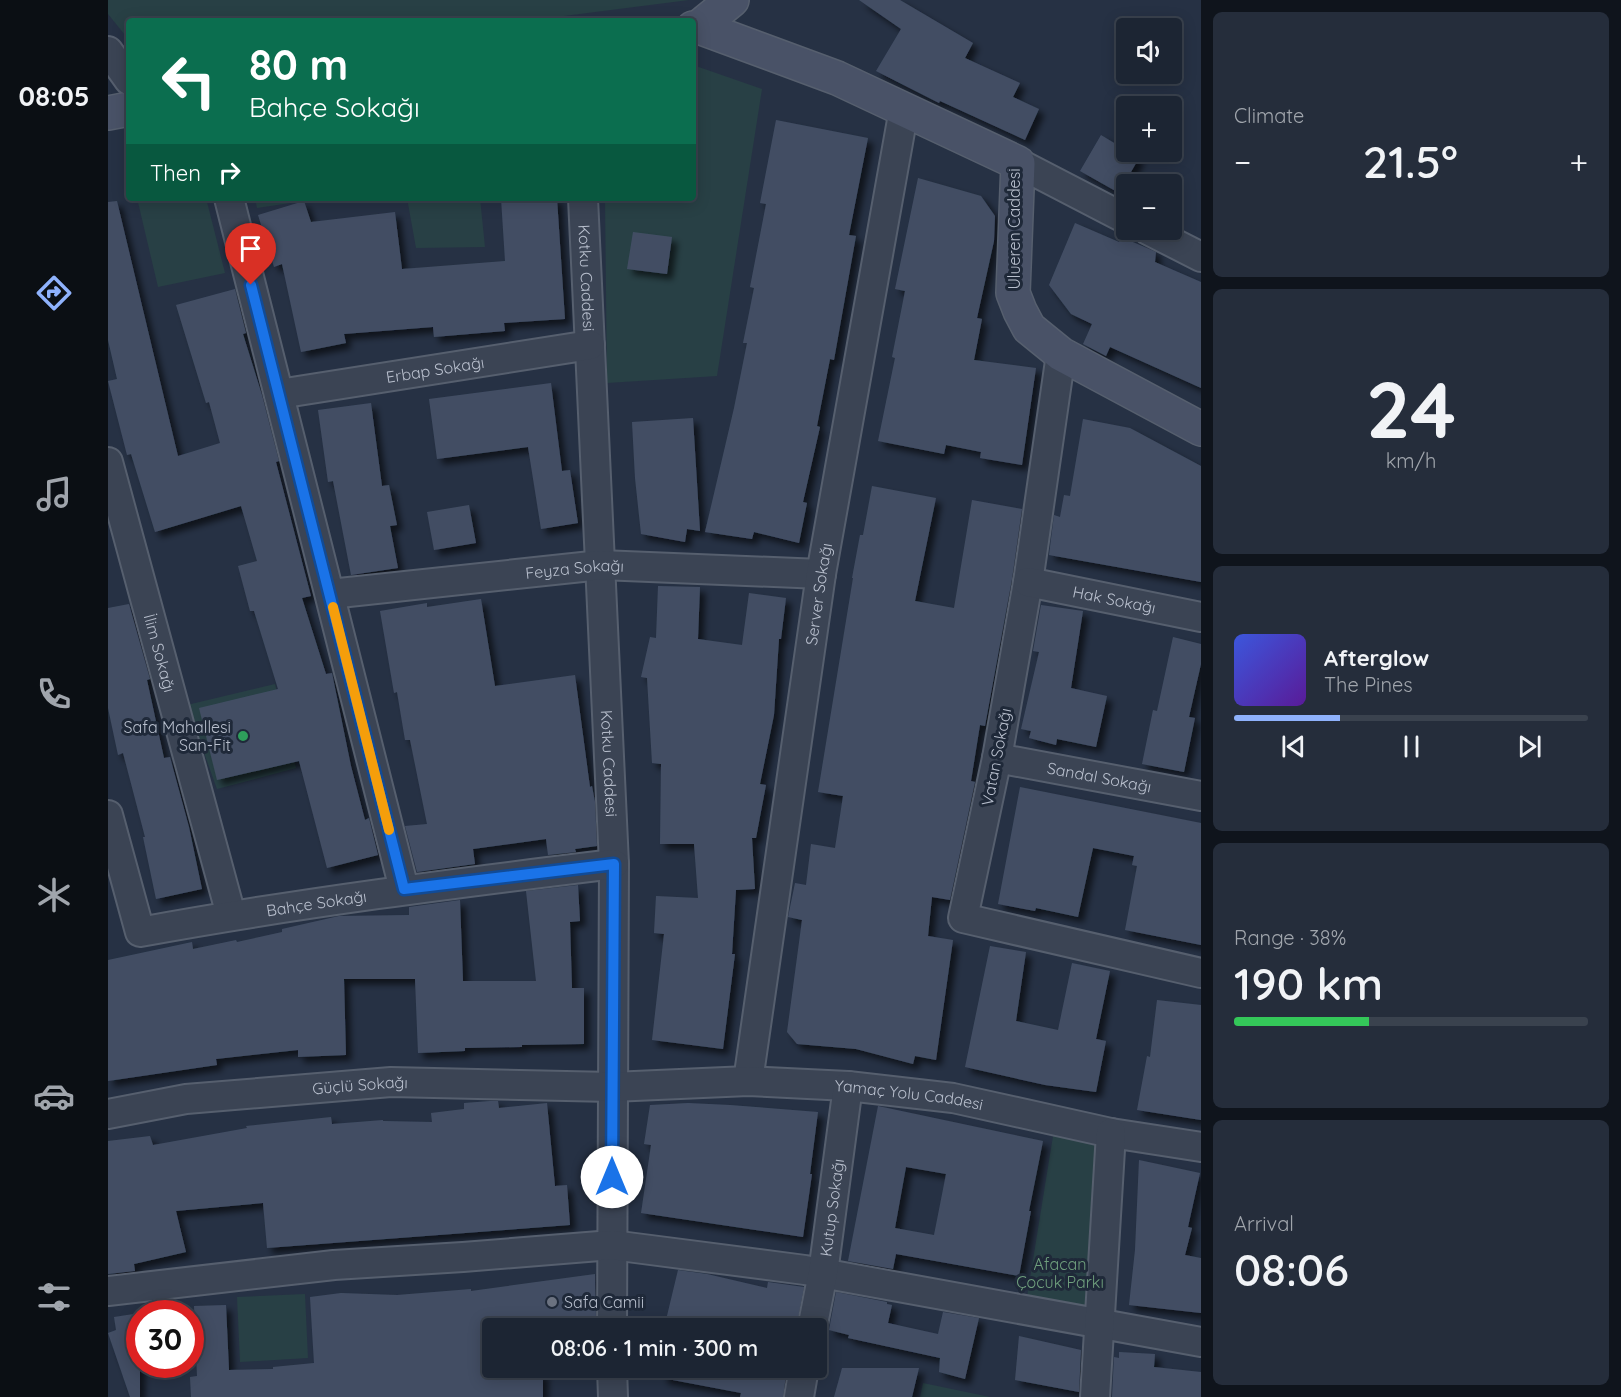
<!DOCTYPE html>
<html lang="en">
<head>
<meta charset="utf-8">
<style>
  body { margin:0; font-family:Quicksand,sans-serif; background:#252d3b; color:#f1f3f6; height:100vh; display:flex; flex-direction:column; font-size:22px; white-space:nowrap }
  * { box-sizing:border-box; margin:0 }
  p { font-size:20px; color:#a0a5ac }
  .icon { flex:none; width:33px; height:33px; fill:none; stroke:currentColor; stroke-width:2; stroke-linecap:round; stroke-linejoin:round }
  .map { position:relative; flex:1; overflow:hidden }
  .sheet { display:flex; flex-direction:column; gap:12px; padding:12px; background:#0f141c; width:420px }
  .sheet>* { flex:none }
  .guide { position:absolute; left:18px; top:18px; width:570px; height:183px; border-radius:6px; box-shadow:0 3px 15px #0003,0 0 0 2px #3a424e; background:#0b6e4f; color:#fff; overflow:hidden }
  .controls { position:absolute; left:1008px; top:18px; display:grid; gap:12px }
  .controls a { display:grid; place-items:center; width:66px; height:66px; border-radius:6px; background:#1c2533; box-shadow:0 3px 15px #0003,0 0 0 2px #3a424e; font-size:30px }
  .speed { position:absolute; left:18px; top:1300px; display:flex; gap:12px; font-size:30px; font-weight:700; text-align:center }
  .speed>* { display:grid; place-content:center; width:78px; height:78px; border-radius:50%; background:#1c2533; box-shadow:0 3px 15px #0003,0 0 0 2px #3a424e; line-height:1 }
  .speed .limit { border:9px solid #d22; background:#fff; color:#111 }
  .pin { position:absolute; display:grid; place-items:center; width:51px; height:51px; color:#fff; margin:-62px -26px; border-radius:50% 50% 50% 0; rotate:-45deg; box-shadow:0 0 6px #0007 }
  .pin .icon { rotate:45deg }
  .me { position:absolute; width:66px; margin:-33px; rotate:0deg; stroke-linejoin:round; filter:drop-shadow(0 0 4px #0008) }
  .turn { display:flex; align-items:center; gap:21px; height:126px; padding:0 24px; font-size:27px }
  .turn .icon { width:78px; height:78px; stroke-width:2.5 }
  .turn b { display:block; font-size:42px; line-height:51px }
  .then { display:flex; align-items:center; height:57px; padding:0 24px; background:#0003; gap:12px; font-size:22px }
  .big { font-size:45px; font-weight:600; line-height:1.1 }
  .sheet .card { flex:1; display:flex; flex-direction:column; justify-content:center; gap:9px; min-width:0; padding:0 21px; border-radius:9px; background:#252d3b }
  .sheet .dial { align-items:center; gap:0 }
  .dial b { font-size:78px; line-height:1 }
  .song { display:flex; align-items:center; gap:18px }
  .cover { width:72px; height:72px; border-radius:9px; background:linear-gradient(135deg,hsl(230 70% 55%),hsl(270 70% 35%)) }
  .played { height:6px; border-radius:3px; background:linear-gradient(90deg,#8fb2fc 30%,#3a424e 30%) }
  .keys { display:flex; justify-content:space-around; direction:ltr }
  .heat { display:flex; justify-content:space-between; align-items:center; font-size:33px; direction:ltr }
  .charge { height:9px; border-radius:4px; background:linear-gradient(90deg,#34c759 38%,#3a424e 0) }
  .trip { position:absolute; left:374px; top:1318px; width:345px; height:60px; border-radius:6px; background:#1c2533; box-shadow:0 3px 15px #0003,0 0 0 2px #3a424e; font-weight:600; line-height:60px; text-align:center }
  main { display:flex; flex:1; min-height:0 }
  .tab-bar { display:flex; flex-direction:column; width:108px; justify-content:space-around; align-items:center; background:#0b0f14; color:#a0a5ac }
  .tab-bar .icon { width:42px; height:42px }
  .tab-bar .selected { color:#8fb2fc }
  .tab-bar b { font-size:27px; color:#f1f3f6 }
  .map>svg:first-child { display:block }
</style>
</head>
<body>
<main>
<nav class="tab-bar">
<b>08:05</b>
<svg class="icon selected" aria-label="directions" viewBox="0 0 24 24"><path d="M12 3l9 9-9 9-9-9zM9 14v-3h6M13 9l2 2-2 2"/></svg>
<svg class="icon" aria-label="music" viewBox="0 0 24 24"><path d="M9 18V5l10-2v13"/><circle cx="6" cy="18" r="3"/><circle cx="16" cy="16" r="3"/></svg>
<svg class="icon" aria-label="phone" viewBox="0 0 24 24"><path d="M5 4h4l2 5-3 2q2 4 5 5l2-3 5 2v4C11 20 4 13 5 4z"/></svg>
<svg class="icon" aria-label="climate" viewBox="0 0 24 24"><path d="M12 3v18M4 7l16 10M4 17L20 7"/></svg>
<svg class="icon" aria-label="car" viewBox="0 0 24 24"><path d="M5 17H2v-5l4-1 3-4h7l3 4 3 1v5h-3M9 17h6M6 11h13"/><circle cx="7" cy="17" r="2"/><circle cx="17" cy="17" r="2"/></svg>
<svg class="icon" aria-label="filters" viewBox="0 0 24 24"><path d="M4 7h16M4 17h16"/><circle cx="9" cy="7" r="2"/><circle cx="15" cy="17" r="2"/></svg>
</nav>
<div class="map">
<svg width="1093" height="1397" viewBox="0 0 1093 1397">
  <defs>
    <filter id="shadow"><feDropShadow dx="5.5" dy="5.5" stdDeviation="3" flood-color="#0009"/></filter>
  </defs>
  <rect width="100%" height="100%" fill="#263144"/>
  <path fill="#284045" d="M0 0H581L417 21H21V40L0 14Z
    M585 65 654 89 609 376 499 383 497 198H585Z
    M29 198H98L117 273 50 287Z
    M147 198H216L149 208Z
    M299 198H372L377 247 308 248Z
    M167 684 188 768 109 789 79 705Z
    M946 1130 994 1141 979 1311 919 1297Z
    M197 1294 200 1358 132 1362 129 1297Z
    M815 1383 882 1397H812Z"/>
  <path fill="#424e64" fill-rule="evenodd" filter="url(#shadow)" d="M751 0H792L865 43 857 58 912 83 905 97 931 109 917 140 832 101 831 103 768 71 793 29Z
    M668 120 760 138 741 235 748 236 726 360 722 359 709 426 712 427 695 502 699 503 691 543 646 532 644 539 597 532 626 408 639 343H635L646 288 642 287 658 204 652 203Z
    M993 135 1031 158 1011 193 972 171Z
    M810 178 873 196 887 216 886 241 869 318 874 319 866 360 928 368 914 465 872 458 873 452 838 445 836 454 770 441 787 358 784 357 797 291 787 289Z
    M393 198H449L457 319 396 323 397 331 326 337 325 327 236 334 238 343 193 352 174 264 166 267 150 215 196 201 203 222 287 212 294 269 397 261Z
    M9 201 70 456 112 443 101 402 98 403 68 305 127 289 138 333 135 334 154 395 171 461 168 462 203 596 194 598 218 674 224 673 243 766 257 820 261 818 270 855 219 868 191 761 109 780 91 708 170 689 146 611H142L130 566 149 561 133 506 47 532 23 454 19 455 0 381 9 379 0 340V202Z
    M967 223 1011 242 1012 240H1020L1039 248 1048 252 1047 262 1093 282V388L1002 347 998 356 975 344 984 324 963 314 941 285Z
    M525 232 564 237 559 274 519 269Z
    M443 383 454 471 462 470 470 523 433 529 420 447 329 459 321 399Z
    M263 403 274 486 281 485 289 525 282 526 290 568 243 575 225 481 220 482 210 410Z
    M585 418 592 531 579 529 577 542 533 534 527 478 524 422Z
    M975 419 1022 428 1093 466V582L941 555 946 515 952 517 956 495 962 496Z
    M764 486 828 498 807 601 846 608 864 500 914 509 904 579 877 726 872 725 863 781 867 782 842 900 824 897 820 936 845 940 828 1060 807 1056 805 1064 748 1049 689 1044 679 1032 694 920 680 917 687 883 698 885 703 844 727 848 735 796 710 792 745 578H744L752 535H755Z
    M361 505 368 543 326 550 319 512Z
    M550 586 592 587 590 639 634 645 641 593 678 598 673 639H671L666 715 652 784 658 785 648 838H644L647 889 628 890 624 954H627L615 1049 544 1040 556 934 546 933 548 896 590 898 586 844H552L553 764 544 763 539 678 533 677 542 637 548 638Z
    M373 599 387 686 467 675 482 787 484 786 487 802 489 846 467 849 468 852 440 855 438 839 365 849 367 864 309 872 297 826 319 824 302 740H297L289 692 286 693 272 611 319 603V607Z
    M21 604 42 679 39 680 56 758 62 757 81 827 94 889 48 899 35 837H37L15 753 10 755 0 708V608Z
    M933 605 975 611 963 688 999 696 988 747 949 739 948 745 921 738 923 731 913 729 931 652 925 651Z
    M1065 637 1093 644V664L1081 717 1087 718 1076 772 1034 764 1045 710 1049 711Z
    M912 787 1093 823V945L1017 930 1029 866 1024 865 1026 856 985 848 970 917 928 908 927 911 890 904Z
    M470 885 472 921 462 922 464 988H476V1044L414 1045V1047L357 1048V1051L310 1053 307 979H236L238 1055 190 1057V1050L108 1059 109 1065 0 1081V960L84 942 85 949 128 940 129 942 174 932V929L231 916 301 915V907L352 900 355 981H428L418 891Z
    M882 946 918 952 908 1021 950 1030 964 963 1002 971 988 1039 998 1041 988 1092 937 1085 857 1067Z
    M1049 1000 1093 1005V1120L1029 1110 1039 1056 1042 1057Z
    M382 1101H390L391 1108 439 1103 447 1186 459 1185 462 1225 159 1248 155 1203 68 1211 78 1252 26 1264 27 1271 0 1274V1141L42 1136 45 1145 139 1128 138 1126 223 1117 224 1124 275 1120V1121L324 1122 323 1113 356 1109V1103Z
    M580 1103 622 1105 710 1112 702 1174H704L695 1237 533 1213 543 1145 536 1144 542 1105Z
    M770 1106 935 1141 921 1211H923L911 1276 788 1254 785 1269 740 1261ZM798 1167 838 1174 826 1235 787 1228Z
    M1031 1160 1092 1173 1080 1227 1084 1228 1077 1255 1093 1258V1313L1021 1305 1027 1250Z
    M570 1270 599 1274 659 1288 660 1282 696 1287 688 1329H630L595 1321 593 1329 558 1320Z
    M487 1274 488 1318 481 1319 482 1329H372L374 1372H435V1397H83L82 1377 89 1376 86 1306 118 1305 121 1370 165 1369V1367L206 1363 202 1297 233 1293 289 1295 363 1289V1291Z
    M728 1292 779 1302V1304L784 1305 780 1323 830 1334 835 1312 871 1318 857 1379 831 1372 832 1358 740 1338 741 1335 721 1330Z
    M32 1313V1397H22L0 1333 8 1330 6 1317Z
    M911 1336 973 1350 971 1392 907 1380Z
    M1011 1352 1047 1354 1046 1367 1093 1372V1397H1004L1006 1357 1011 1358Z
    M555 1368H679L675 1397H632L633 1393 554 1378Z
    M734 1368H811L804 1397H726Z"/>
  <g fill="none" stroke-linecap="round" stroke-linejoin="round">
    <defs>
      <g id="street">
        <path d="M0 51 21 80"/>
        <path d="M910 163 1018 219"/>
        <path d="M121 198 296 889"/>
        <path id="s1" d="M475 198 506 864 504 1329"/>
        <path d="M1040 230 1093 257"/>
        <path d="M953 354 920 582 889 758 855 918 1093 973"/>
        <path id="s2" d="M171 394 482 345"/>
        <path id="s3" d="M0 462 123 915"/>
        <path id="s4" d="M920 582 1093 617"/>
        <path id="s5" d="M222 594 493 565 713 574"/>
        <path id="s6" d="M889 758 1093 796"/>
        <path id="s7" d="M0 815 32 932C190 903 348 883 506 864"/>
        <path id="s8" d="M640 1081 713 574 796 109"/>
        <path id="s9" d="M0 1114 78 1099 283 1082 504 1087 640 1081 740 1086 845 1098 1003 1133 1093 1147"/>
        <path d="M0 1291 226 1265 355 1257 504 1245 697 1270 1093 1342"/>
        <path id="s10" d="M704 1329 715 1273 740 1086"/>
        <path d="M504 1368 505 1397"/>
        <path d="M691 1397 696 1368"/>
        <path d="M987 1397 1003 1133"/>
      </g>
      <path id="secondary" d="M591 27 729 78 910 163 905 293 912 311 921 328 953 354 1093 429
        M585 28 591 27 624 0
        M0 113 21 109"/>
    </defs>
    <use href="#street" stroke="#565f6e" stroke-width="32"/>
    <use href="#secondary" stroke="#565f6e" stroke-width="36"/>
    <use href="#street" stroke="#3b4454" stroke-width="28"/>
    <use href="#secondary" stroke="#495267" stroke-width="33"/>
  </g>
  <g fill="none" stroke-linecap="round" stroke-linejoin="round">
    <defs>
      <path id="route" d="M143 285 296 889 506 864 504 1177"/>
    </defs>
    <use href="#route" stroke="#114b97" stroke-width="15"/>
    <use href="#route" stroke="#1a73e8" stroke-width="10"/>
    <path stroke="#f59e0b" stroke-width="10" d="M225 607 281 830"/>
  </g>
  <circle fill="#2e9e5b" stroke="#1f2939" stroke-width="2" cx="135" cy="736" r="6"/>
  <circle fill="#6b7280" stroke="#1f2939" stroke-width="2" cx="444" cy="1302" r="6"/>
  <g text-anchor="middle" dominant-baseline="central" stroke-width="6" stroke-linejoin="round" paint-order="stroke">
    <g font-size="16" fill="#b8bfcd" stroke="#1f2939">
      <text transform="translate(906 229) rotate(-90)">Ulueren Caddesi</text>
      <text stroke="none"><textPath href="#s1" startOffset="80">Kotku Caddesi</textPath></text>
      <text stroke="none"><textPath href="#s2" startOffset="158">Erbap Sokağı</textPath></text>
      <text stroke="none"><textPath href="#s5" startOffset="246">Feyza Sokağı</textPath></text>
      <text stroke="none"><textPath href="#s8" startOffset="492">Server Sokağı</textPath></text>
      <text stroke="none"><textPath href="#s4" startOffset="88">Hak Sokağı</textPath></text>
      <text stroke="none"><textPath href="#s3" startOffset="198">İlim Sokağı</textPath></text>
      <text transform="translate(888 757) rotate(-79)">Vatan Sokağı</text>
      <text stroke="none"><textPath href="#s1" startOffset="566">Kotku Caddesi</textPath></text>
      <text stroke="none"><textPath href="#s6" startOffset="104">Sandal Sokağı</textPath></text>
      <text stroke="none"><textPath href="#s7" startOffset="300">Bahçe Sokağı</textPath></text>
      <text stroke="none"><textPath href="#s9" startOffset="254">Güçlü Sokağı</textPath></text>
      <text stroke="none"><textPath href="#s9" startOffset="804">Yamaç Yolu Caddesi</textPath></text>
      <text stroke="none"><textPath href="#s10" startOffset="123">Kutup Sokağı</textPath></text>
    </g>
    <g font-size="16" fill="#b8bfcd" stroke="#1f2939" text-anchor="end">
      <text x="123" y="727">Safa Mahallesi<tspan x="123" dy="18">San-Fit</tspan></text>
      <text x="456" y="1302" text-anchor="start">Safa Camii</text>
    </g>
    <g font-size="16" fill="#6f9f7d" stroke="#1f2939">
      <text x="952" y="1264">Afacan<tspan x="952" dy="18">Çocuk Parkı</tspan></text>
    </g>
  </g>
</svg>
<div class="controls">
<a><svg class="icon" aria-label="sound" viewBox="0 0 24 24"><path d="M4 9h4l5-4v14l-5-4H4zM17 9q2 3 0 6"/></svg></a>
<a>+</a>
<a>−</a>
</div>
<div class="speed"><div class="limit">30</div></div>
<div class="pin" style="left:143px;top:285px;background:#d93025"><svg class="icon" aria-label="arrive" viewBox="0 0 24 24"><path d="M6 21V4h12l-3 4 3 4H6"/></svg></div>
<svg class="me" style="left:504px;top:1177px" viewBox="-20 -20 40 40"><circle r="19" fill="#fff"/><path d="M0-13L10 11 0 6-10 11z" fill="#1a73e8"/></svg>
<div class="trip">08:06 · 1 min · 300 m</div>
<div class="guide">
<div class="turn"><svg class="icon" aria-label="left" viewBox="0 0 24 24"><path d="M17 20v-9H6M10 6l-5 5 5 5"/></svg><div><b>80 m</b>Bahçe Sokağı</div></div>
<div class="then">Then<svg class="icon" aria-label="right" viewBox="0 0 24 24"><path d="M7 20v-9h11M14 6l5 5-5 5"/></svg></div>
</div>
</div>
<section class="sheet">
<div class="card"><p>Climate</p>
<div class="heat"><a>−</a><b class="big">21.5°</b><a>+</a></div>
</div>
<div class="card dial"><b>24</b><p>km/h</p></div>
<div class="card">
<div class="song"><i class="cover"></i><div><b>Afterglow</b><p>The Pines</p></div></div>
<div class="played"></div>
<div class="keys"><svg class="icon" aria-label="previous" viewBox="0 0 24 24"><path d="M18 5L8 12l10 7zM5 5v14"/></svg><svg class="icon" aria-label="pause" viewBox="0 0 24 24"><path d="M8 5v14M16 5v14"/></svg><svg class="icon" aria-label="next" viewBox="0 0 24 24"><path d="M6 5l10 7-10 7zM19 5v14"/></svg></div>
</div>
<div class="card"><p>Range · 38%</p><b class="big">190 km</b><div class="charge"></div></div>
<div class="card"><p>Arrival</p><b class="big">08:06</b></div>
</section>
</main>
</body>
</html>
